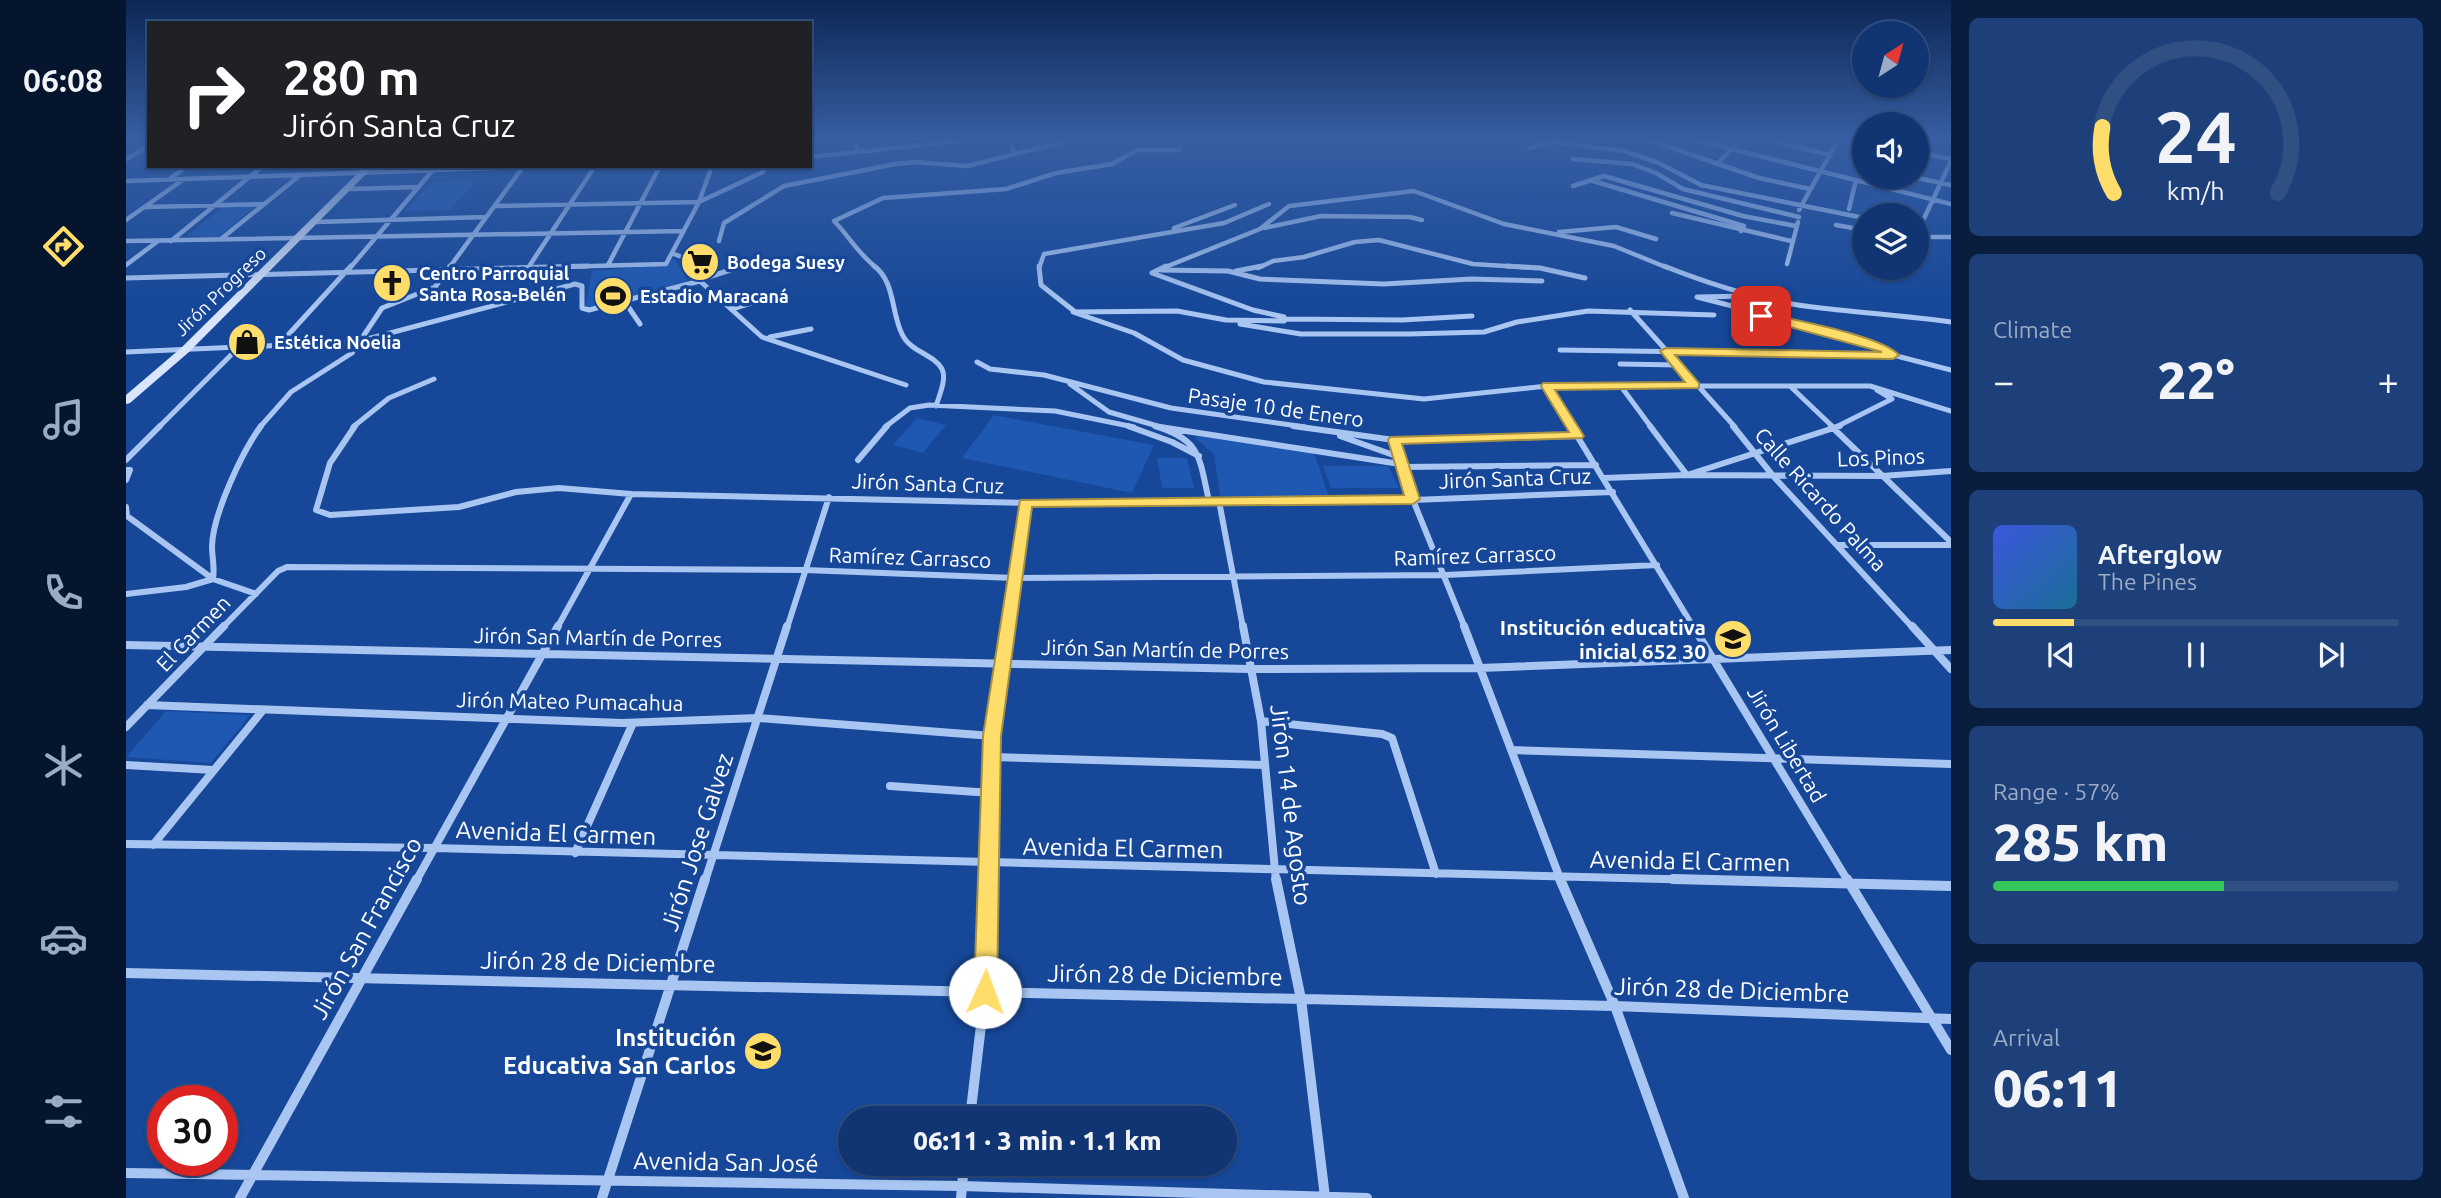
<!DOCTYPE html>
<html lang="en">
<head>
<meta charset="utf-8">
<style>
  body { margin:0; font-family:Ubuntu,sans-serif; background:#1e407a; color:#f1f3f6; height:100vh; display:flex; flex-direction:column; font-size:26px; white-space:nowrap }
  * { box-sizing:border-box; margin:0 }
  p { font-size:23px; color:#9cabc4 }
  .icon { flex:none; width:38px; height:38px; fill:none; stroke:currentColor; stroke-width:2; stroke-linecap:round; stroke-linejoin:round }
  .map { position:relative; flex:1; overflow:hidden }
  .sheet { display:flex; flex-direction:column; gap:18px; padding:18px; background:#091d3f; width:490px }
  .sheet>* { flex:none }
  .guide { position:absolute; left:21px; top:21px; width:665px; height:147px; border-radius:0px; box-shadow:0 2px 5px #0004,0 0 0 2px #305084; background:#202124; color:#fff; overflow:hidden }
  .needle { width:46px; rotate:36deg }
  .tools { position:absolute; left:1726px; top:21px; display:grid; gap:14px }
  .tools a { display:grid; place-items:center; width:77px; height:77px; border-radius:50%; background:#103572; box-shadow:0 2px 5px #0004,0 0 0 2px #305084; font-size:35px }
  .speed { position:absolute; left:21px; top:1085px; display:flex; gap:14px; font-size:35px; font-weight:700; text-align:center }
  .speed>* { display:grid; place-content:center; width:91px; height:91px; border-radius:50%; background:#103572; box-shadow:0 2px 5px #0004,0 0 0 2px #305084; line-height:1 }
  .speed .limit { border:10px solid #d22; background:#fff; color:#111 }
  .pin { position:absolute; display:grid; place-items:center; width:60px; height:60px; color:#fff; margin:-30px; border-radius:14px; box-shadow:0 4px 10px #0006 }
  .me { position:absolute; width:77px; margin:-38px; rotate:2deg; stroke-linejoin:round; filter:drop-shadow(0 0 5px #0008) }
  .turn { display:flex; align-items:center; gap:24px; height:147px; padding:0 21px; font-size:32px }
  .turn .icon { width:91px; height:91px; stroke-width:2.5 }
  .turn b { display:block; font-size:49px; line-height:60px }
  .big { font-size:52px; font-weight:800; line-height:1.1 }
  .sheet .widget { flex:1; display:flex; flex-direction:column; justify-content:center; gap:10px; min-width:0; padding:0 24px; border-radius:10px; background:#1e407a }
  .sheet .dial { align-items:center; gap:0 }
  .dial svg { height:182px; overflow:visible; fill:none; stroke:#305084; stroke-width:7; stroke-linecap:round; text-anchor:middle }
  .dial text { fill:#f1f3f6; stroke:none }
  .song { display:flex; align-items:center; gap:21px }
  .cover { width:84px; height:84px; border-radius:10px; background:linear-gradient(135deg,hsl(230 70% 55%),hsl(200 70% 35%)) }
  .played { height:7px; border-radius:4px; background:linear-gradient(90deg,#ffdd6a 20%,#305084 20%) }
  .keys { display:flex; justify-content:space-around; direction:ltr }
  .heat { display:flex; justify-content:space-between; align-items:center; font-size:38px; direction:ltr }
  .charge { height:10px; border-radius:5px; background:linear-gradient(90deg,#34c759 57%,#305084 0) }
  .trip { position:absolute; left:712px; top:1106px; width:399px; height:70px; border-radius:35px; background:#103572; box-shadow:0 2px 5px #0004,0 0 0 2px #305084; font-weight:800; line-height:70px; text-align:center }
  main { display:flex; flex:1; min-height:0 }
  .dock { display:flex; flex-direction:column; width:126px; justify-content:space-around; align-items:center; background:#06152e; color:#9cabc4 }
  .dock .icon { width:49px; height:49px }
  .dock .selected { color:#ffdd6a }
  .dock b { font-size:32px; color:#f1f3f6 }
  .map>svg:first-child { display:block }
</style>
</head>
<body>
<main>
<nav class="dock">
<b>06:08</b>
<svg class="icon selected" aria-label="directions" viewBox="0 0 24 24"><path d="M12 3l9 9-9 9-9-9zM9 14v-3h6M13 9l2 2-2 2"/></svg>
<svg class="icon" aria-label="music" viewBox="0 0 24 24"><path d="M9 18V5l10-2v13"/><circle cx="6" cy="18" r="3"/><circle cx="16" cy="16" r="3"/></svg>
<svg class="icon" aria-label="phone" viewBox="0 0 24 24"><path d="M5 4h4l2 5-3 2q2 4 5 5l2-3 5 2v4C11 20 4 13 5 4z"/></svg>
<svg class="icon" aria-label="climate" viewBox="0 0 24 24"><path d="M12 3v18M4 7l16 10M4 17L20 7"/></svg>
<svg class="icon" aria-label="car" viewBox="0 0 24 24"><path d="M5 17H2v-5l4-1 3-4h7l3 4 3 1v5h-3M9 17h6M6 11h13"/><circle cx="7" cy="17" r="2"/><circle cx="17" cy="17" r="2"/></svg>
<svg class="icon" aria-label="filters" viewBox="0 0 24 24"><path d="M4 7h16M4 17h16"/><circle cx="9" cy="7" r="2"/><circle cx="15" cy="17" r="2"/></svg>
</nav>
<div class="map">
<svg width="1825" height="1198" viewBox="0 0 1825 1198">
  <rect width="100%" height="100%" fill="#164798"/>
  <path fill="#1e58b2" d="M350 181 323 210 278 211 307 182Z
    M131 205 92 237 61 236 98 206Z
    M548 259 562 281 459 308 466 271 538 265Z
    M868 415 1028 445 1006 493 836 458Z
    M791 418 820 425 797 453 767 445Z
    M1069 436 1188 452 1203 497 1094 496 1088 454 1070 439Z
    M1031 458H1061L1068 488H1036Z
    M1197 466H1262L1273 488H1205Z
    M40 711 124 715 85 763 0 757Z"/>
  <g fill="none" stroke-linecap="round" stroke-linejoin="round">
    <path stroke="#a9c6f2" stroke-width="4.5" d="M729 140 732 152
      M884 140 888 152
      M1523 140 1633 178 1684 189
      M1570 140 1825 204
      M1643 140 1704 155
      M1732 140 1738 141
      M1428 142 1498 151 1533 163 1575 185 1738 218
      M1403 148 1429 141
      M1790 152 1825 159
      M684 157 842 140
      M0 159 23 146
      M1447 159 1506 164 1530 173 1557 189 1673 217
      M1591 164 1614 140
      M1787 177 1825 185
      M45 178 61 166
      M0 181 428 166
      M1467 181 1618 226 1615 231
      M1447 186 1478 176 1617 216 1670 226
      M224 189 293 187
      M370 206 573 202 637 172 638 166
      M19 207 139 204
      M1723 209 1730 180
      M1673 210 1712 140
      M1546 213 1665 241
      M0 220 58 179
      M190 222 360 217
      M1710 225 1738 230
      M1790 226 1794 227 1825 161
      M1048 228 1109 205
      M1138 228 1195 216 1284 217 1296 220
      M1433 232 1490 227 1530 239
      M1790 237H1825
      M95 239 173 176
      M0 241 558 231
      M45 241 137 166
      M593 241 598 223 658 186 769 164 789 162 841 166 945 140
      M548 254 556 257 564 268
      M1661 264 1672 222
      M0 265 32 241
      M482 265 534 166
      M224 268 306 171
      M323 268 397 167
      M394 268 540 264 573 202 586 166
      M402 268 469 166
      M751 268C733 255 723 236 708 221L757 198 880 189 930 173 986 164 1011 150H1053
      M913 268 918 254 1098 223 1143 204
      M1037 268 1134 229 1163 206 1288 191 1378 224 1488 246 1542 268
      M1132 268 1147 261 1178 257 1229 242 1253 240 1347 264 1410 268"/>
    <path stroke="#a9c6f2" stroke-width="5" d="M563 266 574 281 636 337 780 385
      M748 266C769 281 765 312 776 334 784 352 808 354 816 369 821 379 813 396 810 406
      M913 266 915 285 948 311
      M1040 266 1026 273 1127 310 1158 317V321L1100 320 1051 311 947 312 1008 333 1057 360 1138 382 1298 399 1421 386H1744L1825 411
      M1381 266 1414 268 1459 278
      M1538 266C1586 285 1643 303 1695 308 1739 313 1782 316 1825 322
      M1035 270 1102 271 1134 279 1258 284 1345 279 1416 281
      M1110 271 1136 266
      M0 278 462 266
      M573 280 614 267
      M499 302 514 324
      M606 309 652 295
      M1504 310 1609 427
      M1160 319 1276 320 1346 316
      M1114 324 1175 334H1283L1358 332 1391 322 1462 311 1588 315
      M644 337 685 329
      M152 346 225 266
      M1434 350 1767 355 1735 339 1571 297 1623 296
      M0 352 230 342 449 284 456 286V308L463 310 574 281
      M1767 355 1825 370
      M851 362 864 369 918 375 1045 408 1179 427
      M1494 364 1552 365
      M944 384 983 412 1035 427
      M1494 385 1525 427
      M1421 386 1446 427
      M1665 387 1707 427
      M33 427 112 348
      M134 427 165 392 226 353 256 308 309 287 324 266
      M227 427 263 398 308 379
      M759 427 784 408 803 405 929 411 1008 427
      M1710 427 1766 399 1751 390"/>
    <path stroke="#a9c6f2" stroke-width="6" d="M229 426 204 463 190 510 204 515 333 507 390 492 433 488 505 494 899 503 1287 500 1487 492
      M1002 426 1046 442 1073 456
      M1029 426C1076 440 1073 458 1083 501
      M1167 426 1268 440 1452 436
      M1445 426 1568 628
      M1524 426 1561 475 1756 476 1825 471
      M1607 426 1648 477 1787 628
      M1705 426 1825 542
      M1034 427 1274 464
      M1214 436 1273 457
      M1268 440 1287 500 1339 628
      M0 460 34 426
      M732 460 761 426
      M1275 467 1470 465
      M0 470H4L0 480
      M1478 478 1561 475 1714 426
      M1093 501 1117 628
      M0 507 1 516 87 579 130 594
      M1711 545H1825
      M0 594 60 587 87 579C89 567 86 558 86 546 87 514 116 452 135 426
      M96 628 152 571 161 567 679 570 888 578 1319 575 1531 565
      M431 628 505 494
      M661 628 703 497
      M881 628 899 503"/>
    <path stroke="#a9c6f2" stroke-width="8" d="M1117 626 1135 721 1150 881
      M1338 626 1435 881
      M1567 626 1722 881
      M1786 626 1825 669
      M0 645 1124 669 1354 668 1825 650
      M21 705 496 723 632 718 866 736
      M1135 721 1256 734 1266 738 1310 874
      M0 727 98 626
      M1385 750 1825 764
      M866 757 1138 765
      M0 765 87 770
      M764 786 865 793
      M0 844 308 848 1617 881
      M27 845 137 710
      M449 853 507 723
      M290 881 432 626
      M579 881 661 626
      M862 881 866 736 882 626"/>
    <path stroke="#a9c6f2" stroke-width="10" d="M1150 879 1175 999 1199 1197
      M1434 879 1489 1006 1558 1198
      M1547 879 1825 886
      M1721 879 1825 1050
      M0 973 1489 1006 1825 1019
      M844 1118 859 992 862 879
      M0 1173 836 1186 1241 1198
      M114 1198 291 879
      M476 1198 579 879
      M835 1198 838 1164"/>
    <path fill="#d8e5fc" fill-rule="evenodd" d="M239 166H248L63 352 4 403 0 404V395L55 348Z"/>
  </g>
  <linearGradient id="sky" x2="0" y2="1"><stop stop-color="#0c2754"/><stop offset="0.45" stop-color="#365ea2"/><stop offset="1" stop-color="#365ea2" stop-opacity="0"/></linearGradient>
  <rect width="1825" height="308" fill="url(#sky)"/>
  <path fill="#ffdd6a" stroke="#a69045" stroke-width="2" d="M1635 312C1665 320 1755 335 1773 355L1767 359 1549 355 1573 383V388L1429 390 1458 436 1456 438 1276 444 1294 499 1287 504 906 507 875 736 871 992 867 1000 859 1003 851 1000 848 992 857 736 894 500 1278 495 1262 440 1264 437 1443 432 1415 386 1417 383 1559 382 1534 351 1540 348 1756 352 1631 318V313Z"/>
  <defs>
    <symbol id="supermarket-disc" viewBox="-11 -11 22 22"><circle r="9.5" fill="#ffdd6a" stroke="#164798"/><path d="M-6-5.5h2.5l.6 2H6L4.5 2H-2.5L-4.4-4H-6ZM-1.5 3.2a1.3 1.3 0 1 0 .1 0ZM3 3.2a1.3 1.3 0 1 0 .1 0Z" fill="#111"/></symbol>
    <symbol id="church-disc" viewBox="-11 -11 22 22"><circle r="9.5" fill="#ffdd6a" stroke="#164798"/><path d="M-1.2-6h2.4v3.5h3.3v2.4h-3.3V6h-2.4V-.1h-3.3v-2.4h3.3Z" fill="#111"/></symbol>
    <symbol id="stadium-disc" viewBox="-11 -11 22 22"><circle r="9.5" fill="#ffdd6a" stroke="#164798"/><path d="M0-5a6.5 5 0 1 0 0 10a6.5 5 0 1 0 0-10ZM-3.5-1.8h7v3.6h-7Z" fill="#111"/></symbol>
    <symbol id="shop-disc" viewBox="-11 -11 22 22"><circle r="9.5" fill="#ffdd6a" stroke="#164798"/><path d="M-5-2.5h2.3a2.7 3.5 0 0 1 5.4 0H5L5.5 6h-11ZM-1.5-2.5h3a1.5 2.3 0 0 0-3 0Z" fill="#111"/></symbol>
    <symbol id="school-disc" viewBox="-11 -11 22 22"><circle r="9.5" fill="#ffdd6a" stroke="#164798"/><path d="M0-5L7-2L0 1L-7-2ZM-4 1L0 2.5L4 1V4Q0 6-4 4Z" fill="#111"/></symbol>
  </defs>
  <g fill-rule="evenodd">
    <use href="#supermarket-disc" x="552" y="240" width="44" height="44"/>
    <use href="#church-disc" x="244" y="261" width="44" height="44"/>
    <use href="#stadium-disc" x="465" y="274" width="44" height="44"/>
    <use href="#shop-disc" x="99" y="320" width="44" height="44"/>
    <use href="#school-disc" x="1585" y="617" width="44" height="44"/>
    <use href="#school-disc" x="615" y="1029" width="44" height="44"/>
  </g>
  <g text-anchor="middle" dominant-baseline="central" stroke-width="7" stroke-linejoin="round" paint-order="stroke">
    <g font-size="18" font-weight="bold" fill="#fff" stroke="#164798" text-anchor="start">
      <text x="601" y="262">Bodega Suesy</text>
      <text x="293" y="273">Centro Parroquial<tspan x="293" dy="21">Santa Rosa-Belén</tspan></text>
      <text x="514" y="296">Estadio Maracaná</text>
      <text x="148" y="342">Estética Noelia</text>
    </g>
    <g font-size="18" fill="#fff" stroke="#164798">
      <text transform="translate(94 291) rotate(-44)">Jirón Progreso</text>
    </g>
    <g font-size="21" fill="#fff" stroke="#164798">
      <text transform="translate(1150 407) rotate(8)">Pasaje 10 de Enero</text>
      <text transform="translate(1755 457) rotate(-2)">Los Pinos</text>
      <text transform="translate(1389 478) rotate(-2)">Jirón Santa Cruz</text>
      <text transform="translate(802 483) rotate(2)">Jirón Santa Cruz</text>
      <text transform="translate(1695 499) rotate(48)">Calle Ricardo Palma</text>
      <text transform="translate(1349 555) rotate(-2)">Ramírez Carrasco</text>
      <text transform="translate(784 557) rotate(2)">Ramírez Carrasco</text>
      <text transform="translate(67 633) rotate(-46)">El Carmen</text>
      <text transform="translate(472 637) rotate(1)">Jirón San Martín de Porres</text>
      <text transform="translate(1039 649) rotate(1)">Jirón San Martín de Porres</text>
      <text transform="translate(444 701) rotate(1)">Jirón Mateo Pumacahua</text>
      <text transform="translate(1661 744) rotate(59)">Jirón Libertad</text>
    </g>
    <g font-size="21" font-weight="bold" fill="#fff" stroke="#164798" text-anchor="end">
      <text x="1580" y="627">Institución educativa<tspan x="1580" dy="24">inicial 652 30</tspan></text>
    </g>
    <g font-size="24" fill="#fff" stroke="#164798">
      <text transform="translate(1165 805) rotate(83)">Jirón 14 de Agosto</text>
      <text transform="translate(430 833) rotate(2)">Avenida El Carmen</text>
      <text transform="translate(571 842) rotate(-72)">Jirón Jose Galvez</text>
      <text transform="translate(997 848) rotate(1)">Avenida El Carmen</text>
      <text transform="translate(1564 861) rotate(1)">Avenida El Carmen</text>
      <text transform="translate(240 928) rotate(-61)">Jirón San Francisco</text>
      <text transform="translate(472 962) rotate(1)">Jirón 28 de Diciembre</text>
      <text transform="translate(1039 975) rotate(1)">Jirón 28 de Diciembre</text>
      <text transform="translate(1606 990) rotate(2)">Jirón 28 de Diciembre</text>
      <text transform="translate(600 1162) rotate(1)">Avenida San José</text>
    </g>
    <g font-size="24" font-weight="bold" fill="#fff" stroke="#164798" text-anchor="end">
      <text x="610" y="1037">Institución<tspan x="610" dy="28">Educativa San Carlos</tspan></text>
    </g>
  </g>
</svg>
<div class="tools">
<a><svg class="needle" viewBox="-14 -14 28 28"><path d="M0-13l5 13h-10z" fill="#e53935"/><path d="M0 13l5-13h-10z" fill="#9cabc4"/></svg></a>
<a><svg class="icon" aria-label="sound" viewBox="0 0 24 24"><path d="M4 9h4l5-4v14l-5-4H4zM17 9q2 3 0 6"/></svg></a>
<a><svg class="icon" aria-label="layers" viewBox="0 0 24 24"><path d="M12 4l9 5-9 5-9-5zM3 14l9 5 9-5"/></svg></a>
</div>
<div class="speed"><div class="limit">30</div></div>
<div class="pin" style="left:1635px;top:316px;background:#d93025"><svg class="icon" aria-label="arrive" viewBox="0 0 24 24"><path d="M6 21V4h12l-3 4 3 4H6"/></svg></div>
<svg class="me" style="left:859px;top:992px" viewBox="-20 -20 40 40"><circle r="19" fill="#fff"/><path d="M0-13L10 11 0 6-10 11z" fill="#ffdd6a"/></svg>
<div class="trip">06:11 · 3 min · 1.1 km</div>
<div class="guide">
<div class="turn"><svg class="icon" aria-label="right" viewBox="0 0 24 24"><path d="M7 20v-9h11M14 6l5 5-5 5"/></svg><div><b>280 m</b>Jirón Santa Cruz</div></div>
</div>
</div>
<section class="sheet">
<div class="widget dial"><svg viewBox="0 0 100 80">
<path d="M14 69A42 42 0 1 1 86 69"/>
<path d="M14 69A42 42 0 0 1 9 40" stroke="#ffdd6a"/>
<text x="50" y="56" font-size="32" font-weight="700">24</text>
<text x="50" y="72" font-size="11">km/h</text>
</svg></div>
<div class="widget"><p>Climate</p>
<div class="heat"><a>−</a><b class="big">22°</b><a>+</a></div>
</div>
<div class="widget">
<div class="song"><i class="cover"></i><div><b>Afterglow</b><p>The Pines</p></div></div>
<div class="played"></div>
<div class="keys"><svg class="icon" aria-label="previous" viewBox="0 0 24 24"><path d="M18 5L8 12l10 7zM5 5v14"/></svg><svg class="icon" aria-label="pause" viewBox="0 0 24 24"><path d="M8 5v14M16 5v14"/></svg><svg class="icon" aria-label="next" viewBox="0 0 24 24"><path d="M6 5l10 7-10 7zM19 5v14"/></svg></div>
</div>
<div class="widget"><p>Range · 57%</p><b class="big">285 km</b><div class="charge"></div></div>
<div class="widget"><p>Arrival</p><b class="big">06:11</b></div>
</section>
</main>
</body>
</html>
